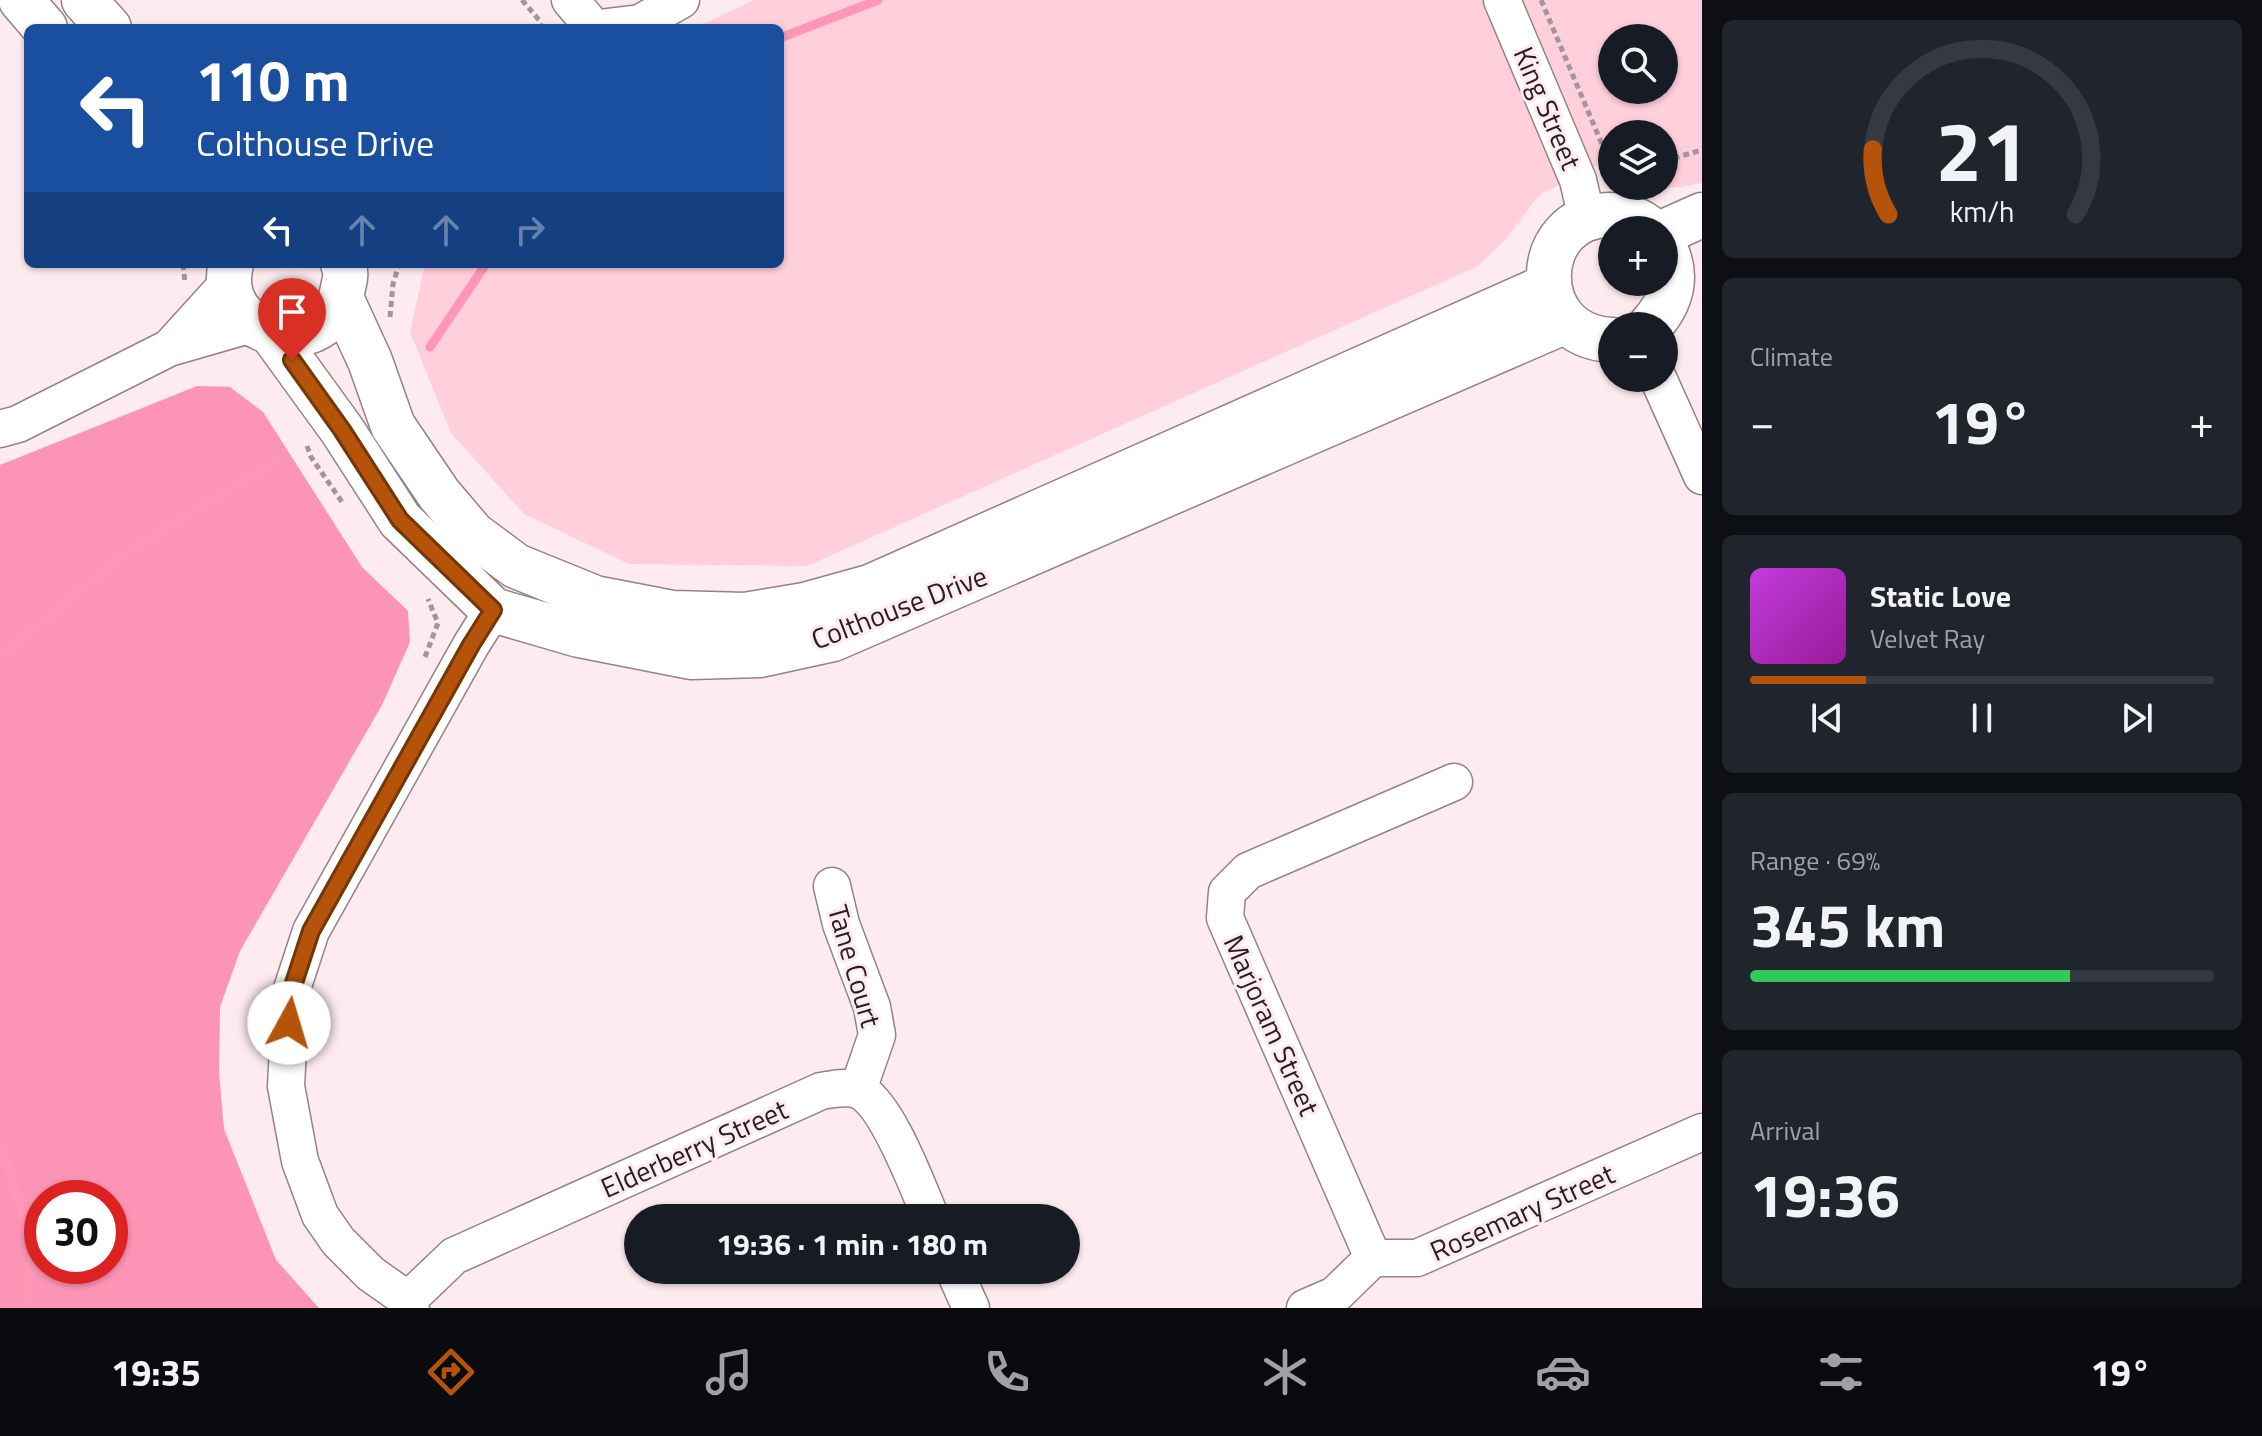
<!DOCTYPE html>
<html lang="en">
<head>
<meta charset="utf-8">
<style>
  body { margin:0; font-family:"Titillium Web",sans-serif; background:#20242c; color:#f1f3f6; height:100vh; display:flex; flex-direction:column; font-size:30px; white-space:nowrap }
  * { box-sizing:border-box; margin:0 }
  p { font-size:26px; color:#9ea1a6 }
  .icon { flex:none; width:44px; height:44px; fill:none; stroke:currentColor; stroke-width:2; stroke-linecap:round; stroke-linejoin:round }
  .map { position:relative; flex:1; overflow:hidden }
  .details { display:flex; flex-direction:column; gap:20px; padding:20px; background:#0d0f14; width:560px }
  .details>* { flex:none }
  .guide { position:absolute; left:24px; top:24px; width:760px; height:244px; border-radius:12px; box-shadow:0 2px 6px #0004; background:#1a4fa0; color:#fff; overflow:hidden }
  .fabs { position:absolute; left:1598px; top:24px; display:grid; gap:16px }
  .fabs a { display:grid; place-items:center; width:80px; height:80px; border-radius:50%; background:#171b24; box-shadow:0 2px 6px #0004; font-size:40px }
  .speed { position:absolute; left:24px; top:1180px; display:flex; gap:16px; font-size:40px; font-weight:700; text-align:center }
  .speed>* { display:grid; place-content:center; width:104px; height:104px; border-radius:50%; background:#171b24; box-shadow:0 2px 6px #0004; line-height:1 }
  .speed .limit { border:12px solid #d22; background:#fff; color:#111 }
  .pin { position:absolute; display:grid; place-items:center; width:68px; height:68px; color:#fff; margin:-82px -34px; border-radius:50% 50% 50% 0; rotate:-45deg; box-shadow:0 0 8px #0007 }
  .pin .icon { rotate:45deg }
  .me { position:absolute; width:88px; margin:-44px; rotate:6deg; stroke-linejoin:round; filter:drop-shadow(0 0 6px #0008) }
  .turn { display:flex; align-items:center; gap:28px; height:168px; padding:0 40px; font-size:36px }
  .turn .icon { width:104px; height:104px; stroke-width:2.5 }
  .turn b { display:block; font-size:56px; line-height:68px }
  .lanes { display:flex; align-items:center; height:76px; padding:0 40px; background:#0003; justify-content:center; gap:40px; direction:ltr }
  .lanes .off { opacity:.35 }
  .big { font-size:60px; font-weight:700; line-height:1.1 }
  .details .widget { flex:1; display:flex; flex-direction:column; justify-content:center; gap:12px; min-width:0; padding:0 28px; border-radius:12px; background:#20242c }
  .details .dial { align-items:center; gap:0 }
  .dial svg { height:208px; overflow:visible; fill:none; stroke:#363941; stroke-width:7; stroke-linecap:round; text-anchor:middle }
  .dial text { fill:#f1f3f6; stroke:none }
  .song { display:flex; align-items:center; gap:24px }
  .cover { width:96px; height:96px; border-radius:12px; background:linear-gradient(135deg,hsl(290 70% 55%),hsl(300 70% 35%)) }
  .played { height:8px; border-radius:4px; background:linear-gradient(90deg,#b45309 25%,#363941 25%) }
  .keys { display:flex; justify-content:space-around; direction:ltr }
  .heat { display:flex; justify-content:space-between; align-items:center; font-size:44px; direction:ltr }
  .charge { height:12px; border-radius:6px; background:linear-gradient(90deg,#34c759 69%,#363941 0) }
  .trip { position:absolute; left:624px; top:1204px; width:456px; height:80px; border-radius:40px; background:#171b24; box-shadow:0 2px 6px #0004; font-weight:700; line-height:80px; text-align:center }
  .menu { display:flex; height:128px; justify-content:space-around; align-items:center; background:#090b0e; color:#9ea1a6 }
  .menu .icon { width:56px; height:56px }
  .menu .on { color:#b45309 }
  .menu b { font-size:36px; color:#f1f3f6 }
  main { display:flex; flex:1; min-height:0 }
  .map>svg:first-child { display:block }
</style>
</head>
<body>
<main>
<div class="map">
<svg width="1702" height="1308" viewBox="0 0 1702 1308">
  <rect width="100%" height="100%" fill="#fdebef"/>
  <path fill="#ffd0dc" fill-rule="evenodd" d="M754 0H1702V183L1681 187 1631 189 1627 186H1664V134H1612V172L1601 163 1539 195 1508 237 1478 266 807 566 629 564 524 514 451 433 410 332 425 264H780V28H695ZM1612 38H1664V90H1612Z"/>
  <path fill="#fc95b5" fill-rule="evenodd" d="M197 386 230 387 263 412 362 567 408 611 410 642 382 705 240 951 220 1007 219 1072 224 1129 276 1260 319 1308H0V465ZM42 1198H110V1266H42Z"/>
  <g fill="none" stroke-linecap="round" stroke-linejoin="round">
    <path stroke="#fe97b6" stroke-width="9" d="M780 38 878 0
      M430 347 486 264
      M0 657 124 554 281 458
      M0 1142 32 1244 27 1308"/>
    <defs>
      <path id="street" d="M570 0 594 28
        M1502 0 1578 180 1587 219
        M599 28 640 23 681 0
        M170 347 229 282
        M1658 378 1702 476
        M0 429 18 424 169 348 252 324
        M832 886 841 924 872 1007 877 1035 858 1090
        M1373 1258 1225 918 1227 892 1248 871 1454 782
        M954 1270 971 1308
        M408 1300 454 1256 821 1091C832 1089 846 1086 858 1090 887 1102 918 1188 931 1218
        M411 1308 408 1300 371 1274 338 1241 320 1215 300 1161 286 1086 291 992 311 931 471 645 493 610
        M1305 1308 1335 1295 1373 1258H1417L1702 1132"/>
      <path id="secondary" d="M21 0 45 28
        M84 0 109 28
        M1664 232 1702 215
        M231 264C212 339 332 365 343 288 345 279 347 273 343 264
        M342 300 370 361 393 426 439 494 473 534 516 566 595 598 673 613 745 615 805 605 870 587 1548 286
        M1650 326C1672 302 1679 276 1664 246
        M273 335 342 430 400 520 493 610 579 635 691 657 760 655 833 639 1566 321
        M1612 340C1525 336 1531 213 1611 215 1626 215 1640 220 1651 230"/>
    </defs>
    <use href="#street" stroke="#958287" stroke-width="39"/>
    <use href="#secondary" stroke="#958287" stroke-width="47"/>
    <path stroke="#a39598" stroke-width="5" stroke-dasharray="6 4" stroke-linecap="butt" d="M522 0 539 20 542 28
      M1541 0 1612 168
      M1664 161 1702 150
      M183 264 185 283
      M390 317 393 284 399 264
      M307 446 311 457 342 502
      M425 657 438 623 428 599"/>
    <use href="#street" stroke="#fff" stroke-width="36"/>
    <use href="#secondary" stroke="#fff" stroke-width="44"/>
  </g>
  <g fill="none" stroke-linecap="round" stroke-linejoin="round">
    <defs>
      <path id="route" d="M289 1023 291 992 311 931 471 645 493 610 400 520 342 430 292 360"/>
    </defs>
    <use href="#route" stroke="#753606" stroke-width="20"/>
    <use href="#route" stroke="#b45309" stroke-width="14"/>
  </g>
  <g text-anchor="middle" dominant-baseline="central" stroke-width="6" stroke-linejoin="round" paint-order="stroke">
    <g font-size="28" fill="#261e20" stroke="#fdebef">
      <text transform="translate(1548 108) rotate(67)">King Street</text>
      <text transform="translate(899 607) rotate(-21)">Colthouse Drive</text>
      <text transform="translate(855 966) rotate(74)">Tane Court</text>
      <text transform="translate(1272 1025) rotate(66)">Marjoram Street</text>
      <text transform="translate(694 1148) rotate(-24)">Elderberry Street</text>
      <text transform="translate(1522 1212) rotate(-24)">Rosemary Street</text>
    </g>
  </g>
</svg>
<div class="fabs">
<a><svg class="icon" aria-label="search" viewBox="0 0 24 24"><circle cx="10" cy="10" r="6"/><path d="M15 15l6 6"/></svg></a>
<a><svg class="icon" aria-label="layers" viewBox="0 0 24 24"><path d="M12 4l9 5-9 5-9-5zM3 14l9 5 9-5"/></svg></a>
<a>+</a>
<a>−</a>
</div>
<div class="speed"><div class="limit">30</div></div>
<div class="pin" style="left:292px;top:360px;background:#d93025"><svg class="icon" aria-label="arrive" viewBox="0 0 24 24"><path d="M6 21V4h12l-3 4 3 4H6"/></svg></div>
<svg class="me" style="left:289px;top:1023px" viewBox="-20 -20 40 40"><circle r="19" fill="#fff"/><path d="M0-13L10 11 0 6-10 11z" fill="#b45309"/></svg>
<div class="trip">19:36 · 1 min · 180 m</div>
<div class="guide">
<div class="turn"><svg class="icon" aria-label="left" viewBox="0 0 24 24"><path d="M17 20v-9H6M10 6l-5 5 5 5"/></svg><div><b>110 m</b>Colthouse Drive</div></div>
<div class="lanes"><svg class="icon" aria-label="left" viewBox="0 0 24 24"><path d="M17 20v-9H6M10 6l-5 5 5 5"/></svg><svg class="icon off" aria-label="ahead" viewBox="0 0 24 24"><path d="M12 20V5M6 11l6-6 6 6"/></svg><svg class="icon off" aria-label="ahead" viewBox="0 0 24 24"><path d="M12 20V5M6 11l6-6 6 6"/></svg><svg class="icon off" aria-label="right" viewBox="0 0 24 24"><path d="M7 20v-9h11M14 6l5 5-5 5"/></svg></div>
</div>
</div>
<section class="details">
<div class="widget dial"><svg viewBox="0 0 100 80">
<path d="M14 69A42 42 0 1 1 86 69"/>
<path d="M14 69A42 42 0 0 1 8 44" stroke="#b45309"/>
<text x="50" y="56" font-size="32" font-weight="700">21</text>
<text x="50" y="72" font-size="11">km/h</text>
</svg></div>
<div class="widget"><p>Climate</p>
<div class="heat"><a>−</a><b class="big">19°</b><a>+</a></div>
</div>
<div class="widget">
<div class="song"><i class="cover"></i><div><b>Static Love</b><p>Velvet Ray</p></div></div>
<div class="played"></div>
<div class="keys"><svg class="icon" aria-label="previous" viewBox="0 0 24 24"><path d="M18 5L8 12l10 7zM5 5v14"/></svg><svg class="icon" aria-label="pause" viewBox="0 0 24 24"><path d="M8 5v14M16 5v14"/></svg><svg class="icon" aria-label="next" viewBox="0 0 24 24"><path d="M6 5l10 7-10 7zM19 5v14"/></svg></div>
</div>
<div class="widget"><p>Range · 69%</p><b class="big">345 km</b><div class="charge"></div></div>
<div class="widget"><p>Arrival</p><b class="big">19:36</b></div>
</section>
</main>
<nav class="menu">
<b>19:35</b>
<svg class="icon on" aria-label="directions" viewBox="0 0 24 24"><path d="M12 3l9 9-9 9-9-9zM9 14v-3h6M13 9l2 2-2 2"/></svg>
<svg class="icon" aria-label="music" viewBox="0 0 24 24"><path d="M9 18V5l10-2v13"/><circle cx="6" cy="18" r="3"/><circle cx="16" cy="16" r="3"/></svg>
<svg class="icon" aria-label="phone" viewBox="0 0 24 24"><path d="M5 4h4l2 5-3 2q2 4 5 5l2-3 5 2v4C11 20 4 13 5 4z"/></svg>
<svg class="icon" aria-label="climate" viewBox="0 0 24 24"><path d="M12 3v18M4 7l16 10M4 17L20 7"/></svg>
<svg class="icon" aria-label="car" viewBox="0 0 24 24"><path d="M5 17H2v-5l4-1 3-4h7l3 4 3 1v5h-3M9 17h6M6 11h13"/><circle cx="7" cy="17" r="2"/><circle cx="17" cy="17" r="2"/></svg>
<svg class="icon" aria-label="filters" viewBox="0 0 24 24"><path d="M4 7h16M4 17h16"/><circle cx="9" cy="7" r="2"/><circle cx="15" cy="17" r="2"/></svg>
<b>19°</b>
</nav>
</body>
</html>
